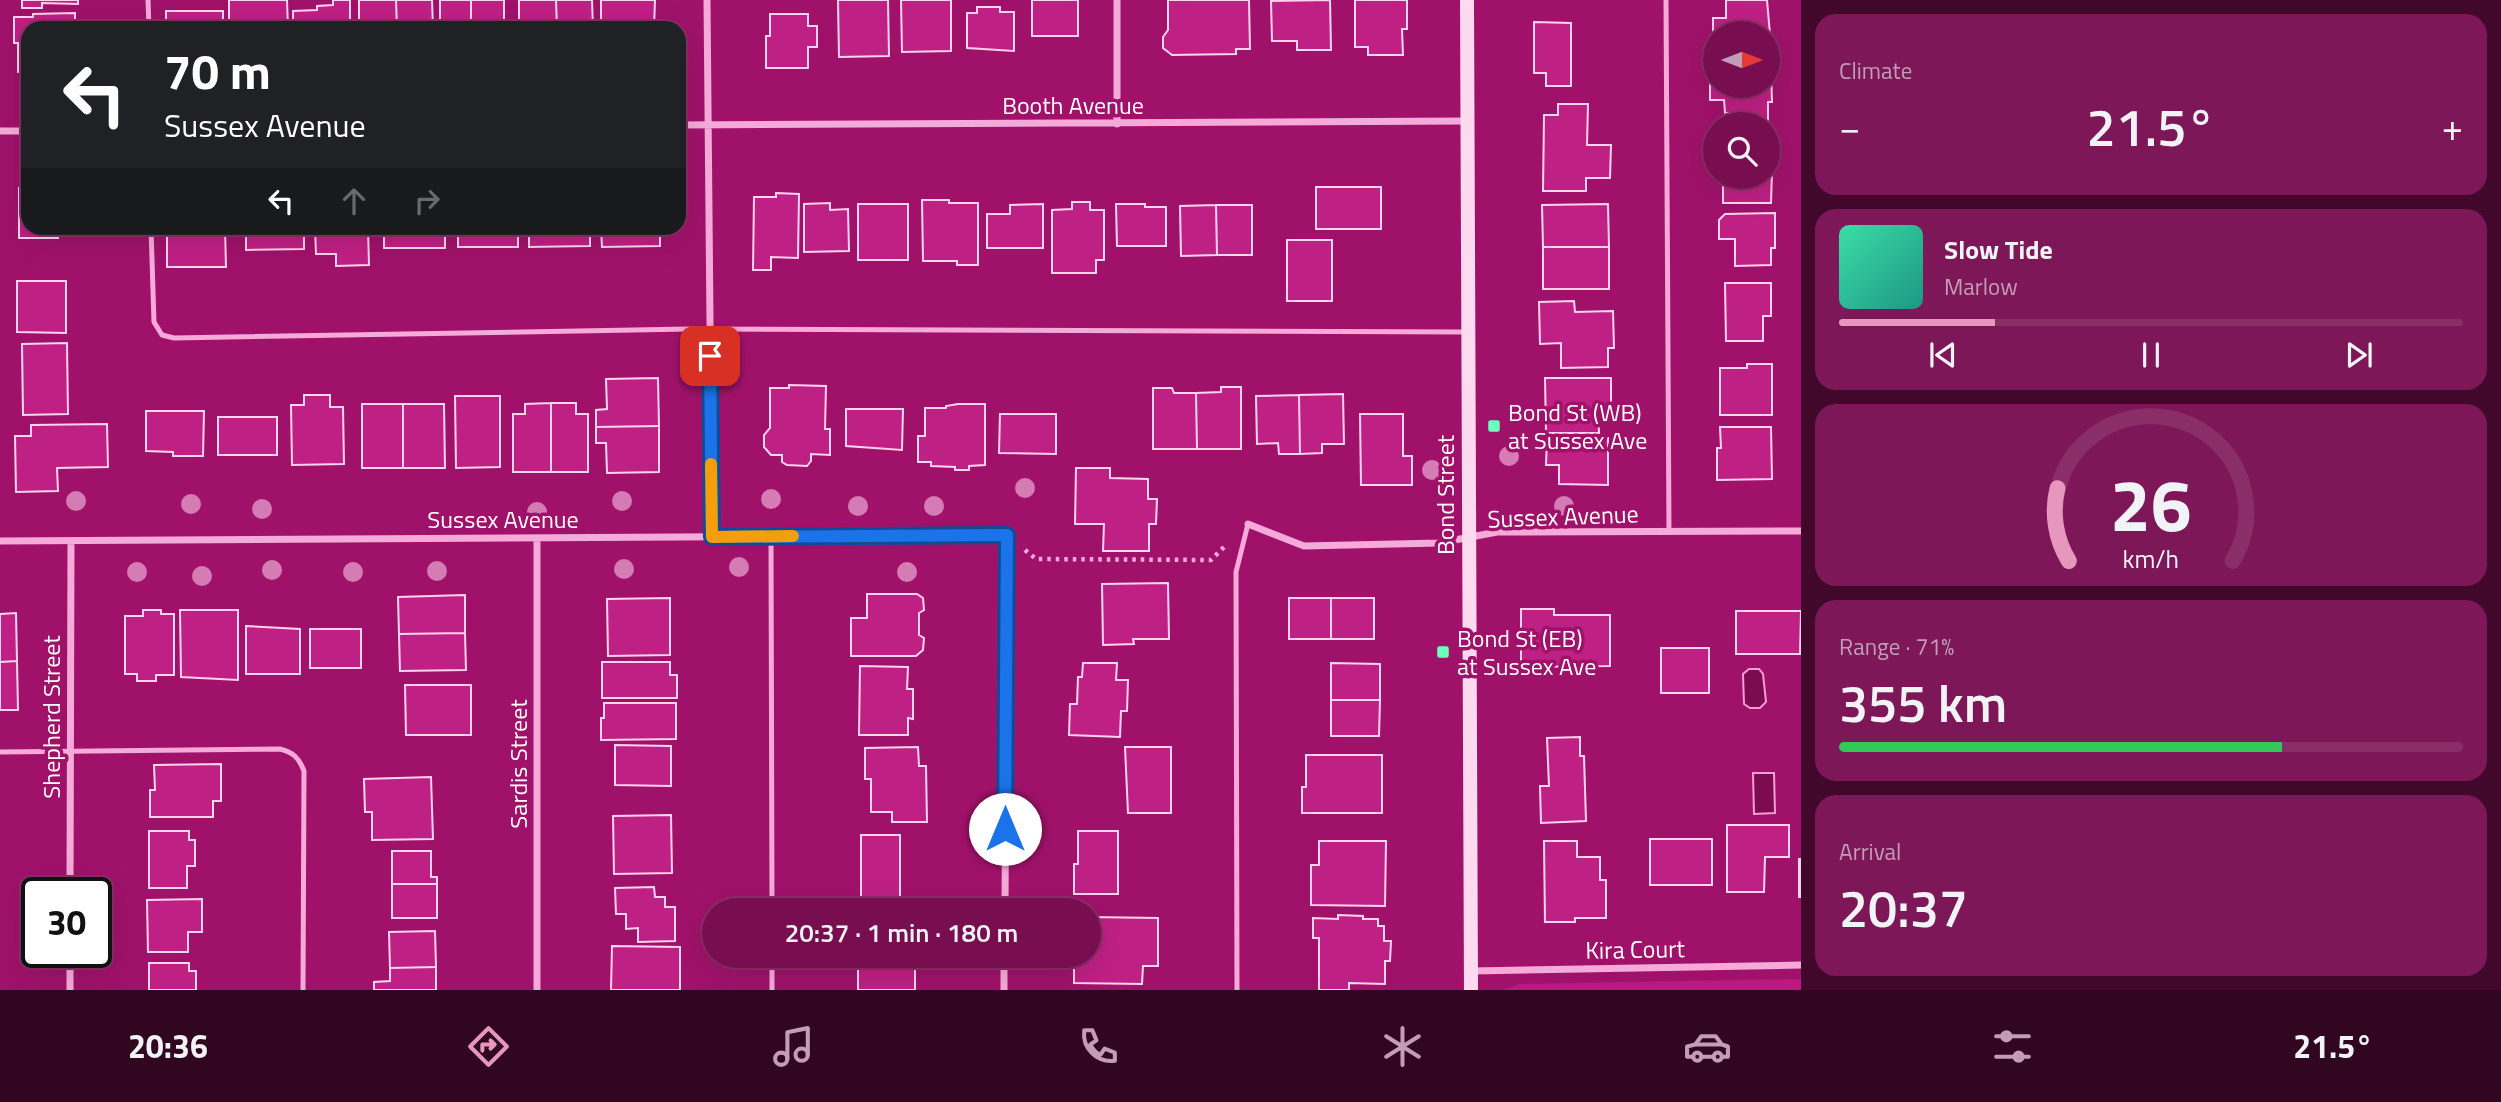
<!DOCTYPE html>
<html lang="en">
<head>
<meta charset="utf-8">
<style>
  body { margin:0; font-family:"Titillium Web",sans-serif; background:#7d1757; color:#f1f3f6; height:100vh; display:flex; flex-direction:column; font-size:26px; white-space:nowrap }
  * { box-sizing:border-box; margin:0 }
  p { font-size:23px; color:#c39cb7 }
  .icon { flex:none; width:38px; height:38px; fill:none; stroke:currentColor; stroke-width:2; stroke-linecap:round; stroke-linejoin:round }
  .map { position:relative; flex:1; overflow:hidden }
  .panel { display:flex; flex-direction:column; gap:14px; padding:14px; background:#42082c; width:700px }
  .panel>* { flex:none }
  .hud { position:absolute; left:21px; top:21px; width:665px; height:214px; border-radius:21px; box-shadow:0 7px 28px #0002,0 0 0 2px #892e67; background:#202124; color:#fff; overflow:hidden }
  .needle { width:46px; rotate:90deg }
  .controls { position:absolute; left:1703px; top:21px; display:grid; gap:14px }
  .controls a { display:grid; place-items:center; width:77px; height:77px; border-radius:50%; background:#780e50; box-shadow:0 7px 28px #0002,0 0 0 2px #892e67; font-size:35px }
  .speed { position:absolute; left:21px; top:877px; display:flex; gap:14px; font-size:35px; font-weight:700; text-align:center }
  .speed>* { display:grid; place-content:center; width:91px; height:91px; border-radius:50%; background:#780e50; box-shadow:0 7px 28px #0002,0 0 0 2px #892e67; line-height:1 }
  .speed .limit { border:4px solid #111; border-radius:10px; background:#fff; color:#111 }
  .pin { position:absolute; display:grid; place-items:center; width:60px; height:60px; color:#fff; margin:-30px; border-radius:14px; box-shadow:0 4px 10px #0006 }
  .me { position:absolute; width:77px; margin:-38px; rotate:0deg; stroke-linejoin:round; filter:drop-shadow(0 0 5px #0008) }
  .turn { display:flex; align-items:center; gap:24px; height:147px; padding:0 28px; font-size:32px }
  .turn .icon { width:91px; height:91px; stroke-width:2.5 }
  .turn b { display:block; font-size:49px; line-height:60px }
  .lanes { display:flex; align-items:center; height:66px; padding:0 28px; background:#0003; justify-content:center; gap:35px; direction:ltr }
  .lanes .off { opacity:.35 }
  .big { font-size:52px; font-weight:600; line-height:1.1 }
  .panel .tile { flex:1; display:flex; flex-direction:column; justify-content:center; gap:10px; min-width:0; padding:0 24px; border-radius:21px; background:#7d1757 }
  .panel .dial { align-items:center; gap:0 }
  .dial svg { height:182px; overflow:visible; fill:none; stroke:#892e67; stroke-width:7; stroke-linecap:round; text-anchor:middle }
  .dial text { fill:#f1f3f6; stroke:none }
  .song { display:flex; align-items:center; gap:21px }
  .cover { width:84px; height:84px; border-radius:10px; background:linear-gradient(135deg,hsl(160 70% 55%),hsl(170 70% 35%)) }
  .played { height:7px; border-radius:4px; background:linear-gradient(90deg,#e797bd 25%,#892e67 25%) }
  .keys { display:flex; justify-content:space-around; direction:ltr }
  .heat { display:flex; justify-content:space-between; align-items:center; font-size:38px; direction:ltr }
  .charge { height:10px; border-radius:5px; background:linear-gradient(90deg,#34c759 71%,#892e67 0) }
  .trip { position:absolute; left:702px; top:898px; width:399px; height:70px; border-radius:35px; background:#780e50; box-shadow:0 7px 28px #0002,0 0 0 2px #892e67; font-weight:600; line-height:70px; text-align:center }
  .tabs { display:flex; height:112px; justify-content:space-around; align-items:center; background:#300620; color:#c39cb7 }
  .tabs .icon { width:49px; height:49px }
  .tabs .current { color:#e797bd }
  .tabs b { font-size:32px; color:#f1f3f6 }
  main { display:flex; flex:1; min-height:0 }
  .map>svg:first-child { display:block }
</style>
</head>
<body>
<main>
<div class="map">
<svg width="1801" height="990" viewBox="0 0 1801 990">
  <rect width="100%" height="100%" fill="#a0126a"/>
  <path fill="#ba1a7f" d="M1801 979V990H1504L1519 984Z"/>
  <path fill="#7c0b50" stroke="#f89cd7" stroke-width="2" d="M1749 669H1759L1763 674 1766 702 1760 708H1750L1744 704 1743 674Z
    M1753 773H1774L1775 813 1754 814Z"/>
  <path fill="#bf2084" stroke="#fed3ee" stroke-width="2" d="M22 0H78V4L42 3V8H22Z
    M229 0H287L288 28H253V21H229Z
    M333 0H350V28H293V11L317 10V6L333 5Z
    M359 0H396L397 28H359Z
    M396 0H432L433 28H397Z
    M440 0H471V28H440Z
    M471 0H504V28H471Z
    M519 0H556L557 28H519Z
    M556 0H592L593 28H557Z
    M601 0H655L654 28H601Z
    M838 0H888L889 56 839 57Z
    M901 0H951V51L902 52Z
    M1032 0H1078V36H1032Z
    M1168 0H1249L1250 49H1236V54L1172 55 1163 48V37L1168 30Z
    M1330 0 1331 50H1297V41H1272L1271 1Z
    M1355 0H1407V29H1402L1403 55H1368V47H1355Z
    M1726 0H1767L1772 57H1768V33H1715V47H1713V18H1726Z
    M977 7H1000V12H1014V51L967 48V13H977Z
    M166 11H223V28H166Z
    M75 13V28H28V71L18 72V43H14V17H33V14Z
    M770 14H808V26H817V47H808V68H766V36H770Z
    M1534 22 1571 23V86H1546V73H1534Z
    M1768 69H1771L1772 102H1768V126V124H1729V113H1725L1724 100H1710V80H1715V86H1768Z
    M1558 104H1588L1587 145H1611L1610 178H1586V191H1543L1544 115H1558Z
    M1768 171H1772L1771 203H1723V177H1768Z
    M1316 187H1381V229H1316Z
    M19 188H28V228H58V238H19Z
    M776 193 799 194 798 258 771 257V270H753L754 197H776Z
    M922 200H949V203H978V265H957V261H923Z
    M1072 202H1090V210H1104V260H1096V273H1052V210L1072 209Z
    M830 203V210L848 209 849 251 804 252V204Z
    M858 204H908V260H858Z
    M1043 204V248H987V214H1010V205Z
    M1116 204H1145V207H1166V246H1117Z
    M1608 204 1609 247H1543L1542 205Z
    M1216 205 1217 255 1181 256 1180 206Z
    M1216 205H1252V255H1217Z
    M1775 213V248H1771V265L1735 266V239H1719V220L1725 214Z
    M167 228H225L226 267H167Z
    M246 228H304V249L246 250Z
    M315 228H368L369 265 336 266V254H316Z
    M384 228H445V248H384Z
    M458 228H518V247H458Z
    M529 228H590V246L529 247Z
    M601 228H660V246L602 247Z
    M1287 240H1332V301H1287Z
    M1543 247H1609V289H1543Z
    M17 281H66V333L17 332Z
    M1725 283H1771V316H1763V341H1726Z
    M1574 301 1575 312 1613 311 1614 348H1608V367L1561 368V343L1540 344 1539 302Z
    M67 343 68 414 23 415 22 344Z
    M1747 364H1772V415H1720V368H1747Z
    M658 378 659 426 596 427V410L607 409 606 379Z
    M1545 378H1611V410H1598L1599 433H1546Z
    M789 385 826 386 825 429H830V455L811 454V461L807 466 787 465 782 462V455H771L764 447V435L770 428V388H789Z
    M1221 387H1241V449H1197L1196 393 1221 392Z
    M1153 388H1172L1174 393H1196L1197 449H1153Z
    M1343 394 1344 444H1322V453L1300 454 1299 395Z
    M304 395H330V407H343L344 464 292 465 291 405H304Z
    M1299 395 1300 454H1279L1278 443 1257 444 1256 396Z
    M455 396H500V467L456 468Z
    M551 403H576V414H588V472H551Z
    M551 403V472H513V414H525V404Z
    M362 404H403V468H362Z
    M403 404H444L445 468H403Z
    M958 404H985V465L969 466V470H955V467L931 466V462H918V436H925V408H946V406Z
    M846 409H903L902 450 846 446Z
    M146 411H204L203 456H173V452L146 451Z
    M1000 414H1056V454L999 453Z
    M1360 414H1403V456H1412V485H1361Z
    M218 417H277V455H218Z
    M107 424 108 467 57 468 58 491 16 492 15 436H31V425Z
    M659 426V472L607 473 606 443H596V427Z
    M1720 427H1771L1772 479 1717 480V448H1721Z
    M1547 438H1608V485L1559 484V465H1546Z
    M1076 468H1110V478L1148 479V499H1157L1156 524H1149V551H1103L1104 524H1075Z
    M1168 583 1169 639H1133L1134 644 1103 645 1102 584Z
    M867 594H917L923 598 924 610 919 613V635L924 638 923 650 916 656H851V618H867Z
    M465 595V633L399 634 398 597Z
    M670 598V655L608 656 607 599Z
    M1289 598H1331V639H1289Z
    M1331 598H1374V639H1331Z
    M1521 609H1554V615H1610V666L1521 667Z
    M143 610H161V614H174V675H156V681H137V674H125V616H143Z
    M180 610H238V680L181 677Z
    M1736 611H1801L1800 654H1736Z
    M16 613 17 661 0 662V614Z
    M246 626 300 629V674H246Z
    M310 629H361V668H310Z
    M465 633 466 670 400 671 399 634Z
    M1661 648H1709V693H1661Z
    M17 661 18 710H0V662Z
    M602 662H670V675H677V698H602Z
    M1083 663H1117L1116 680H1128L1127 711H1121L1120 737 1069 735 1070 704H1077L1078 677H1082Z
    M1331 663 1380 664V700H1331Z
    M860 666 908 667 907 689H913V719L908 718V735H859Z
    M405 685H471V735H406Z
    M1331 700H1380L1379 736H1331Z
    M604 703H676V739L601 740V718H604Z
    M1580 737V756H1584L1586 821 1541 823 1540 786H1549L1547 738Z
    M615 745 671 746V786L615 785Z
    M918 747 919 766H926L927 822H892V812H871V779H865V748Z
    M1125 747H1171V813H1128Z
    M1306 755H1382V813H1302V787H1306Z
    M221 764V801H213V817H150V790H155L154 765Z
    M431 777 433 839 372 840V812H365L364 779Z
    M671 815 672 873 614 874 613 816Z
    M1727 825H1789V857H1765L1764 892H1727Z
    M149 831H189V840H195V866H187V888H149Z
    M1078 831H1118V894H1074V864H1078Z
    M861 835H900V905H861Z
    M1650 839H1712V885H1650Z
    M1319 841H1386L1385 906 1311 905V865H1319Z
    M1544 841H1577V857H1600V880H1606V918H1575V922H1545Z
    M392 851H431V877H437V884H392Z
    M1799 859H1801V897H1799Z
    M392 884H437V918H392Z
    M654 887 655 897H665V907H675V941L638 942V928L626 929V914H616L615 888Z
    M202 899V932H188V952H148L147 900Z
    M1338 915 1363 916V919H1378V926H1384V941H1391L1390 961H1385V984L1349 983V990H1319V938H1313V918L1338 919Z
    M1090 917 1158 918V966H1143L1142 984 1074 983V956H1088L1090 952Z
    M435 931 436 967 390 968 389 932Z
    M612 946 680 947V990H611Z
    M858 956H915V990H858Z
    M149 963H189V971H196V990H149Z
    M436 967V990H374V982L390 981V968Z"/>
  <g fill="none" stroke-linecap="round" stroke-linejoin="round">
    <path stroke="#f5aad9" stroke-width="4.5" stroke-dasharray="3.5 5" stroke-linecap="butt" d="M1025 550 1036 559 1211 560 1224 547"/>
    <path stroke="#f5aad9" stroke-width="5" d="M148 0 149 28
      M1666 0 1669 532
      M151 228 154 322 162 335 174 338 689 329 1466 332
      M771 536 772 910
      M0 752 280 749C293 752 299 758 304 771L303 990
      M772 956V990
      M1237 990 1236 572 1248 524"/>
    <path stroke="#f5aad9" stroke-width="7" d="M707 0 712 537
      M1117 124V0
      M679 125 1467 121
      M0 131H28
      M1248 524 1304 546 1439 543 1497 532 1801 531
      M537 538V990
      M0 541 1007 535 1005 910
      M70 892 71 541
      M70 952V990
      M1471 971 1801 965
      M1004 990V956"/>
    <path stroke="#fddaf0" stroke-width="14" d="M1467 0 1471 990"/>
  </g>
  <g fill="#d47cb3">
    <circle cx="1509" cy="456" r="10"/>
    <circle cx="1432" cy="470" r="10"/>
    <circle cx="1025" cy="488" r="10"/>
    <circle cx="771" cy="499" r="10"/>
    <circle cx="76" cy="501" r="10"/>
    <circle cx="622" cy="501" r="10"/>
    <circle cx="191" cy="504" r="10"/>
    <circle cx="858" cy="506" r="10"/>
    <circle cx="934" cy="506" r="10"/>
    <circle cx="1564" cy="506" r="10"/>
    <circle cx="262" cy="509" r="10"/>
    <circle cx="537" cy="512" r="10"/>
    <circle cx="739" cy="567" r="10"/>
    <circle cx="624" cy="569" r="10"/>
    <circle cx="272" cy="570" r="10"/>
    <circle cx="437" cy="571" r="10"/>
    <circle cx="137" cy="572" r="10"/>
    <circle cx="353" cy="572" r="10"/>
    <circle cx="907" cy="572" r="10"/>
    <circle cx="202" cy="576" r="10"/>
  </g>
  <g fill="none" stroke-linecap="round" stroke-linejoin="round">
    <defs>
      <path id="route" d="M710 356 712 537 1007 535 1005 829"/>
    </defs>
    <use href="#route" stroke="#114b97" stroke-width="18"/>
    <use href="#route" stroke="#1a73e8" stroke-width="12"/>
    <path stroke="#f59e0b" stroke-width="12" d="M711 464 712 537 793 536"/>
  </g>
  <g fill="#6effbb" stroke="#a0126a" stroke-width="2.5">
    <rect x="1487" y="419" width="14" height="14" rx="3.5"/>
    <rect x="1436" y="645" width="14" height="14" rx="3.5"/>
  </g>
  <g text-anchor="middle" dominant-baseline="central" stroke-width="7" stroke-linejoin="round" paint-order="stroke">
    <g font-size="24" fill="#fff" stroke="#a0126a">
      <text x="1073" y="105">Booth Avenue</text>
      <text transform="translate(1445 495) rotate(-90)">Bond Street</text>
      <text transform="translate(1563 516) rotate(-2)">Sussex Avenue</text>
      <text x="503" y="519">Sussex Avenue</text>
      <text transform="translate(51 717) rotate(-90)">Shepherd Street</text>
      <text transform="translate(518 764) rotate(-90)">Sardis Street</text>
      <text transform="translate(1635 949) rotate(-1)">Kira Court</text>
    </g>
    <g font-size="24" fill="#fff" stroke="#a0126a" text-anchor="start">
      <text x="1508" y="412">Bond St (WB)<tspan x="1508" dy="28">at Sussex Ave</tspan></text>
      <text x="1457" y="638">Bond St (EB)<tspan x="1457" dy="28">at Sussex Ave</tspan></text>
    </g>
  </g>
</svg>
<div class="controls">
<a><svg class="needle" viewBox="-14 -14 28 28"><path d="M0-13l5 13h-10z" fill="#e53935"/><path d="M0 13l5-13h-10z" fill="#c39cb7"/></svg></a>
<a><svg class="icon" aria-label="search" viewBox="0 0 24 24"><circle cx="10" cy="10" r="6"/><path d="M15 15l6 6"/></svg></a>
</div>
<div class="speed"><div class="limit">30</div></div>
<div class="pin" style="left:710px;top:356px;background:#d93025"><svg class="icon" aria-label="arrive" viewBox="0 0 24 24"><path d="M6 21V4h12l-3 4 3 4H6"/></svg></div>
<svg class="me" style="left:1005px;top:829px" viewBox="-20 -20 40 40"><circle r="19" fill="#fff"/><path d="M0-13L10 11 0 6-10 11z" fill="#1a73e8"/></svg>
<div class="trip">20:37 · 1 min · 180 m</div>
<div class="hud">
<div class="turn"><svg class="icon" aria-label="left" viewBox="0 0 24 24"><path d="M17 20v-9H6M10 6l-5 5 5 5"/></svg><div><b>70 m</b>Sussex Avenue</div></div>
<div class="lanes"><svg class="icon" aria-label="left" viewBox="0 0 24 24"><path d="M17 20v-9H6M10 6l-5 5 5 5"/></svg><svg class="icon off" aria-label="ahead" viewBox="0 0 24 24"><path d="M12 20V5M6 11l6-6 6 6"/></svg><svg class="icon off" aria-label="right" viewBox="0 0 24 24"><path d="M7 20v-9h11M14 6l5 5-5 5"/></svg></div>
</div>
</div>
<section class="panel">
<div class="tile"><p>Climate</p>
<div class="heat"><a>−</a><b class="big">21.5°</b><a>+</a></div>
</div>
<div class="tile">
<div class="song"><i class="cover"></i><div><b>Slow Tide</b><p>Marlow</p></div></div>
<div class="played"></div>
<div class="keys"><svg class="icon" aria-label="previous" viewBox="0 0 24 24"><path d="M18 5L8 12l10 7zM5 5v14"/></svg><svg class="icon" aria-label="pause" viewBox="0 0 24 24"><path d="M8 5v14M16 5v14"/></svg><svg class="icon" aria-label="next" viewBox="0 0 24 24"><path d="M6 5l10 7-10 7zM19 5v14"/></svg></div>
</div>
<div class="tile dial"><svg viewBox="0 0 100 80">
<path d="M14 69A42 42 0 1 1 86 69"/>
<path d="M14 69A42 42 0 0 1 9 37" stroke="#e797bd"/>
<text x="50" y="56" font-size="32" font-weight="700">26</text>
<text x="50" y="72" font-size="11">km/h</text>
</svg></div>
<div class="tile"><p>Range · 71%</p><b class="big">355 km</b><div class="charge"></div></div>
<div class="tile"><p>Arrival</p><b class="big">20:37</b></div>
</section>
</main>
<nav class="tabs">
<b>20:36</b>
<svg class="icon current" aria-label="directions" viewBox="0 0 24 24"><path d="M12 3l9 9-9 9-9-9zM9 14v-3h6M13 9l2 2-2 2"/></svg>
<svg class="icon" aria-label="music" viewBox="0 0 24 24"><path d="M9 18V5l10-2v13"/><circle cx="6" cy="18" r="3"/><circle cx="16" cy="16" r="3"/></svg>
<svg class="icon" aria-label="phone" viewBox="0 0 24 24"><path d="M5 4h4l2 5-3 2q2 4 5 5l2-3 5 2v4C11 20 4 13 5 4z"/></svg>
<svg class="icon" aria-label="climate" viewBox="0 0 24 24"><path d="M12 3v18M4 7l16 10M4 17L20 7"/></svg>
<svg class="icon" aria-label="car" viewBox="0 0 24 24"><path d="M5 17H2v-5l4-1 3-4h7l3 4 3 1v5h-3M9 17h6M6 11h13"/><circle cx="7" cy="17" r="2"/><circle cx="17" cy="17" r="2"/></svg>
<svg class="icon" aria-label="filters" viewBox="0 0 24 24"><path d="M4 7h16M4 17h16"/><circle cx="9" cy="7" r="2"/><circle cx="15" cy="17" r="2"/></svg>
<b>21.5°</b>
</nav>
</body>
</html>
